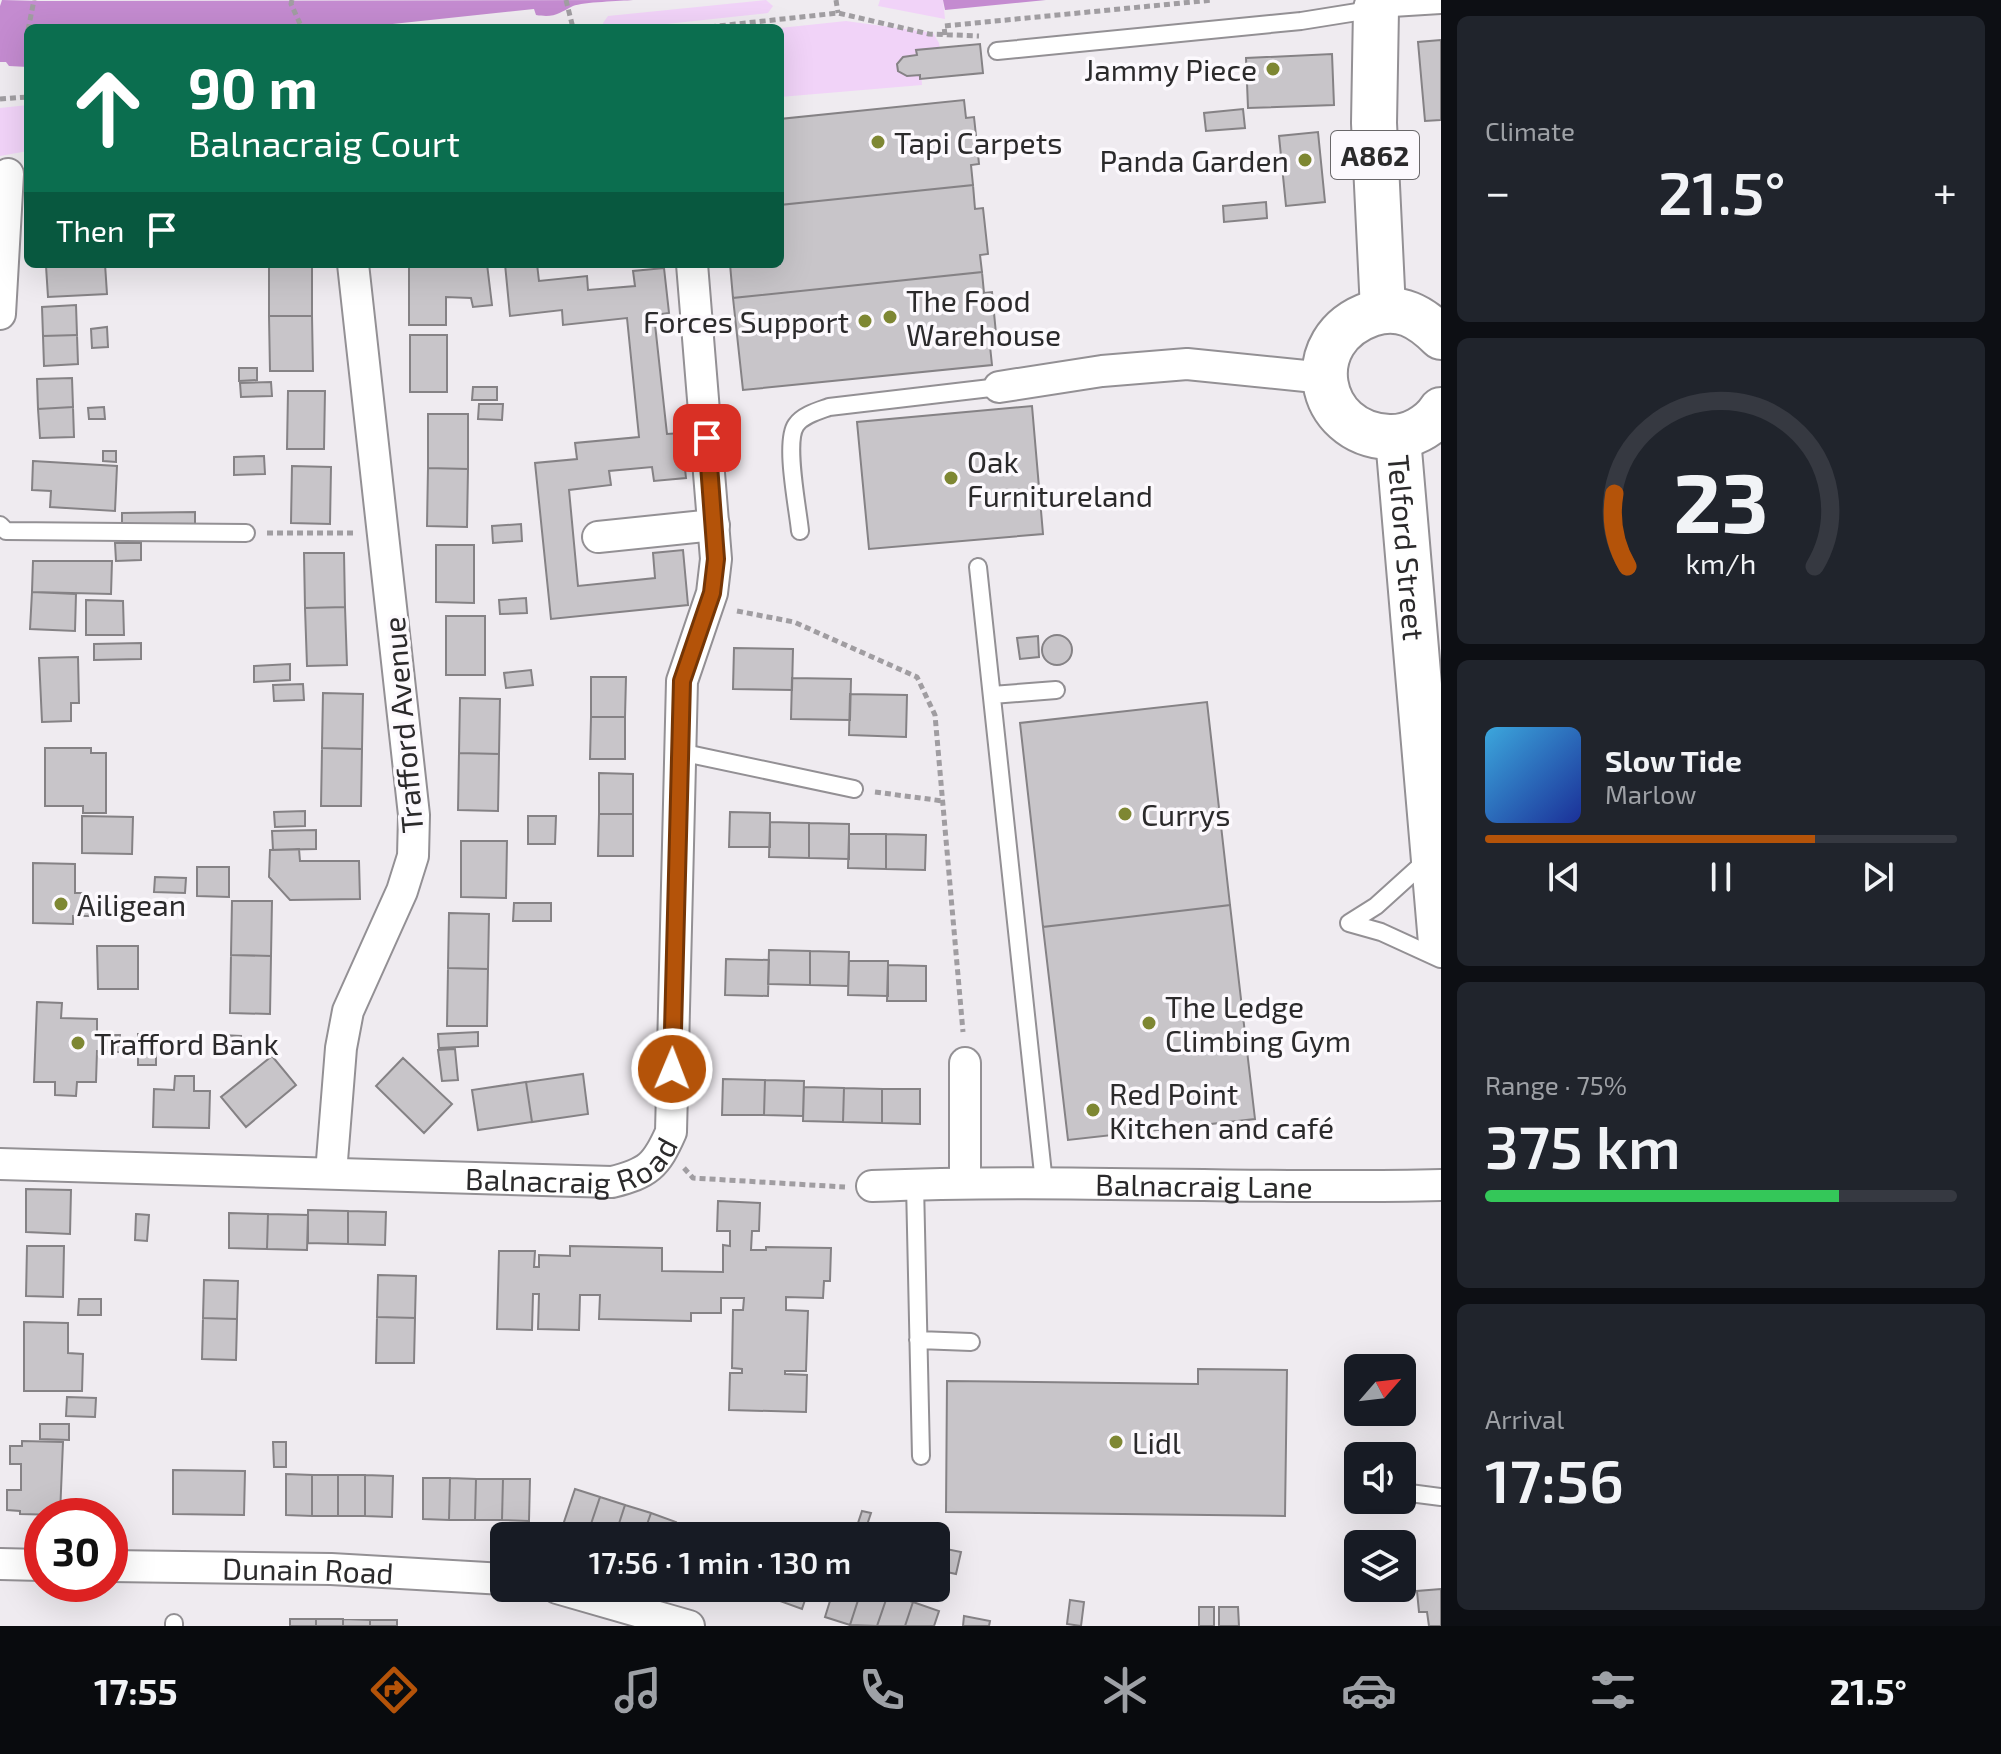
<!DOCTYPE html>
<html lang="en">
<head>
<meta charset="utf-8">
<style>
  body { margin:0; font-family:"Exo 2",sans-serif; background:#20242c; color:#f1f3f6; height:100vh; display:flex; flex-direction:column; font-size:30px; white-space:nowrap }
  * { box-sizing:border-box; margin:0 }
  p { font-size:26px; color:#9ea1a6 }
  .icon { flex:none; width:44px; height:44px; fill:none; stroke:currentColor; stroke-width:2; stroke-linecap:round; stroke-linejoin:round }
  .map { position:relative; flex:1; overflow:hidden }
  .drawer { display:flex; flex-direction:column; gap:16px; padding:16px; background:#0d0f14; width:560px }
  .drawer>* { flex:none }
  .hud { position:absolute; left:24px; top:24px; width:760px; height:244px; border-radius:12px; box-shadow:0 8px 32px #0002; background:#0b6e4f; color:#fff; overflow:hidden }
  .needle { width:52px; rotate:62deg }
  .fabs { position:absolute; left:1344px; top:1354px; display:grid; gap:16px }
  .fabs a { display:grid; place-items:center; width:72px; height:72px; border-radius:12px; background:#171b24; box-shadow:0 8px 32px #0002; font-size:40px }
  .speed { position:absolute; left:24px; top:1498px; display:flex; gap:16px; font-size:40px; font-weight:700; text-align:center }
  .speed>* { display:grid; place-content:center; width:104px; height:104px; border-radius:50%; background:#171b24; box-shadow:0 8px 32px #0002; line-height:1 }
  .speed .limit { border:12px solid #d22; background:#fff; color:#111 }
  .pin { position:absolute; display:grid; place-items:center; width:68px; height:68px; color:#fff; margin:-34px; border-radius:16px; box-shadow:0 4px 12px #0006 }
  .me { position:absolute; width:88px; margin:-44px; rotate:1deg; stroke-linejoin:round; filter:drop-shadow(0 0 6px #0008) }
  .turn { display:flex; align-items:center; gap:28px; height:168px; padding:0 32px; font-size:36px }
  .turn .icon { width:104px; height:104px; stroke-width:2.5 }
  .turn b { display:block; font-size:56px; line-height:68px }
  .then { display:flex; align-items:center; height:76px; padding:0 32px; background:#0003; gap:16px; font-size:30px }
  .big { font-size:60px; font-weight:600; line-height:1.1 }
  .drawer .card { flex:1; display:flex; flex-direction:column; justify-content:center; gap:12px; min-width:0; padding:0 28px; border-radius:12px; background:#20242c }
  .drawer .dial { align-items:center; gap:0 }
  .dial svg { height:208px; overflow:visible; fill:none; stroke:#363941; stroke-width:7; stroke-linecap:round; text-anchor:middle }
  .dial text { fill:#f1f3f6; stroke:none }
  .song { display:flex; align-items:center; gap:24px }
  .cover { width:96px; height:96px; border-radius:12px; background:linear-gradient(135deg,hsl(200 70% 55%),hsl(230 70% 35%)) }
  .played { height:8px; border-radius:4px; background:linear-gradient(90deg,#b45309 70%,#363941 70%) }
  .keys { display:flex; justify-content:space-around; direction:ltr }
  .heat { display:flex; justify-content:space-between; align-items:center; font-size:44px; direction:ltr }
  .charge { height:12px; border-radius:6px; background:linear-gradient(90deg,#34c759 75%,#363941 0) }
  .trip { position:absolute; left:490px; top:1522px; width:460px; height:80px; border-radius:12px; background:#171b24; box-shadow:0 8px 32px #0002; font-weight:600; line-height:80px; text-align:center }
  .tabs { display:flex; height:128px; justify-content:space-around; align-items:center; background:#090b0e; color:#9ea1a6 }
  .tabs .icon { width:56px; height:56px }
  .tabs .active { color:#b45309 }
  .tabs b { font-size:36px; color:#f1f3f6 }
  main { display:flex; flex:1; min-height:0 }
  .map>svg:first-child { display:block }
</style>
</head>
<body>
<main>
<div class="map">
<svg width="1441" height="1626" viewBox="0 0 1441 1626">
  <rect width="100%" height="100%" fill="#efebf0"/>
  <path fill="#f1d3f8" d="M766 0 773 6 768 13 629 28H605L603 23 608 16Z
    M880 0H943L945 19 878 6Z
    M846 21 933 33 939 43 941 56 920 59 922 85 780 97V28Z
    M28 105V151L0 156V108Z"/>
  <path fill="#c48bd0" d="M2 0 39 1 633 0C621 1 583 2 573 6 559 13 555 18 536 15L534 9 355 28H28V67L9 66 6 62H0V6Z
    M943 0H1046L945 10Z"/>
  <path fill="#c8c5c9" stroke="#858285" stroke-width="2" d="M1441 40V120L1425 121 1418 42Z
    M980 44 983 73 920 79V75L907 76 898 71 897 64 903 57 917 55 916 50Z
    M1332 54 1334 105 1248 108 1246 58Z
    M964 100 966 118 974 117 979 164 971 165 973 185 780 205V119Z
    M1243 109 1245 128 1206 131 1204 113Z
    M1318 132 1325 202 1286 206 1279 136Z
    M973 185 975 209 983 208 988 254 980 255 982 272 733 298 730 264H780V205Z
    M1266 202 1267 218 1224 222 1223 206Z
    M83 264H105L107 294 48 297 46 266Z
    M269 264H312V316H269Z
    M487 264 492 305 473 307 471 298 446 297V325H409V267H467V265Z
    M505 264H537L539 281 587 276 588 290 635 286 633 271 664 268 669 313 654 315 667 434 681 433 686 478 654 481 652 467 609 471 611 485 569 490 578 586 655 578 653 553 683 550 688 605 551 619 535 463 577 459 575 443 639 437 627 318 563 325 562 310 510 316Z
    M982 272 984 293 992 292 997 344 990 346 992 365 743 390 733 298Z
    M76 305 77 335 43 336 42 307Z
    M269 316H312L313 371H270Z
    M107 327 108 347 92 348 91 329Z
    M77 335 78 364 44 366 43 336Z
    M410 335H447V392H410Z
    M239 368H257V380L239 381Z
    M72 378 73 407 38 409 37 379Z
    M271 382 272 396 241 397 240 383Z
    M473 387H497V400H472Z
    M288 391H325L324 449H287Z
    M479 404H503L502 420 478 419Z
    M1032 406 1043 534 869 549 857 422Z
    M73 407 74 437 40 438 38 409Z
    M104 407 105 419H89L88 408Z
    M428 414H468V469L428 468Z
    M103 451H116V462L103 461Z
    M264 456 265 474 234 475V457Z
    M33 461 117 466 115 511 50 507 51 491 32 490Z
    M292 466 331 467 330 524 291 523Z
    M428 468 468 469 467 527 427 526Z
    M195 512V529L122 530V513Z
    M521 524 522 541 493 543 492 526Z
    M115 543H141V560L116 561Z
    M436 545H474V603L436 602Z
    M304 553H344L345 607 305 608Z
    M33 561H112L111 594 32 592Z
    M32 592 76 594 75 631 30 629Z
    M526 598 527 613 500 614 499 600Z
    M86 600 123 601 124 635H86Z
    M345 607 347 665 307 666 305 608Z
    M446 616H485V675H446Z
    M1042 650a15 15 0 1 1 30 0a15 15 0 1 1-30 0Z
    M1038 636 1039 657 1020 659 1017 638Z
    M141 643V659L94 660V644Z
    M734 648 793 649 792 690 733 689Z
    M78 657 79 703H71V721L42 722 39 658Z
    M290 664V680L254 682V666Z
    M531 670 533 685 506 688 504 673Z
    M591 677H626L625 717H591Z
    M792 678 851 679 850 720 791 719Z
    M303 684 304 700 274 701 273 685Z
    M323 693 363 694 362 749 322 748Z
    M850 694 907 695 906 737 849 735Z
    M460 698 500 699 499 754 459 753Z
    M1207 702 1230 905 1043 927 1020 723Z
    M591 717H625V759H590Z
    M45 748H91V753H106V813H83V806H45Z
    M322 748 362 749 361 806H321Z
    M459 753 499 754 498 811 458 810Z
    M599 773 633 774V814H599Z
    M305 811V826L275 827 274 812Z
    M730 812 770 813V847H729Z
    M599 814H633V856H598Z
    M82 816 133 817 132 854 82 853Z
    M528 816H556L555 844H528Z
    M770 822 809 823V858L769 857Z
    M809 823 849 824V859L809 858Z
    M316 830V849L273 850 272 831Z
    M849 834H886V869L848 868Z
    M886 834 926 835 925 870 886 869Z
    M461 841H507L506 898 461 897Z
    M299 849 300 861H359L360 899 290 900 269 877 270 850Z
    M33 863 75 864V893H89V916H73V924L33 923Z
    M197 867H229V897L197 896Z
    M155 877 186 878 185 893 154 892Z
    M232 901H272L271 956 231 955Z
    M514 903H551V921H513Z
    M1230 905 1255 1119 1068 1140 1043 927Z
    M449 913 489 914 488 969 448 968Z
    M97 946H138V989H98Z
    M769 950 810 951V985L768 984Z
    M810 951 849 952 848 986 810 985Z
    M231 955 271 956 270 1014 230 1013Z
    M726 959 769 960 768 996 725 995Z
    M849 961H888V996L848 995Z
    M888 965 926 966V1001H887Z
    M448 968 488 969 487 1026H447Z
    M37 1002 62 1003 61 1018 97 1019V1035H120V1052L97 1051 96 1082H77L76 1096 55 1095V1082H34Z
    M478 1032V1046L439 1048 438 1034Z
    M138 1034H156V1065H138Z
    M221 1035 241 1036 240 1048 220 1047Z
    M455 1049 458 1080 442 1081 438 1050Z
    M272 1056 296 1085 246 1127 221 1097Z
    M403 1058 452 1104 424 1133 376 1086Z
    M583 1074 588 1114 532 1122 526 1082Z
    M175 1076H194V1091H210L209 1128 153 1127 154 1089 174 1090Z
    M723 1079 765 1080 764 1115H722Z
    M765 1080 804 1081 803 1116 764 1115Z
    M526 1082 532 1122 478 1130 472 1090Z
    M804 1087 844 1088 843 1122 803 1121Z
    M844 1088 882 1089V1123L843 1122Z
    M882 1089H920V1124L882 1123Z
    M26 1189 71 1190 70 1234 26 1232Z
    M718 1201 760 1203 759 1231H752L751 1250H766V1247L831 1248 830 1281H824L823 1298 786 1297V1310L808 1311 806 1371H785V1374L807 1375 806 1412 729 1410 730 1373H742V1369L732 1368 733 1310H743L744 1298H721V1313H691V1321L599 1319 600 1295H580L579 1330 538 1329 539 1294H533L532 1330 497 1329 499 1251H535L534 1267H539V1255L570 1256V1246L662 1248V1271L723 1272V1245L730 1246V1231H717Z
    M308 1210 348 1211V1244L308 1243Z
    M348 1211 386 1212 385 1245 348 1244Z
    M229 1213 268 1214 267 1249 229 1248Z
    M136 1214 149 1215 147 1241 135 1240Z
    M268 1214 308 1215 307 1250 267 1249Z
    M27 1246H64L63 1297 26 1296Z
    M378 1275 416 1276 415 1318 377 1317Z
    M204 1280 238 1281 237 1319 203 1318Z
    M79 1299H101V1315H78Z
    M377 1317 415 1318 414 1363H376Z
    M203 1318 237 1319 236 1360 202 1359Z
    M24 1322 68 1323V1353L83 1354 82 1391H24Z
    M1198 1369 1287 1370 1285 1516 946 1512 947 1381 1198 1384Z
    M67 1397 96 1398 95 1417 66 1416Z
    M40 1424H69V1440L40 1439Z
    M22 1441 63 1442 60 1515 20 1514V1511L7 1510V1490H21V1464H10V1446H22Z
    M273 1442H286V1467H274Z
    M173 1470 245 1471 244 1515 173 1514Z
    M286 1474 312 1475V1516L286 1515Z
    M312 1475H338V1516H312Z
    M338 1475H365V1516H338Z
    M365 1475 393 1476 392 1517 365 1516Z
    M423 1478H450L449 1520 423 1519Z
    M450 1478 476 1479 475 1520H449Z
    M476 1479H503L502 1520H475Z
    M503 1479H530L529 1521 502 1520Z
    M575 1489 600 1497 587 1536 562 1528Z
    M600 1497 625 1505 615 1536H587Z
    M625 1505 651 1513 643 1536H615Z
    M862 1511 871 1513 865 1531 856 1529Z
    M651 1513 676 1522 672 1536H643Z
    M946 1549 961 1552 956 1574 942 1571Z
    M752 1588H781L777 1600 751 1591Z
    M781 1588H809L802 1609 777 1600Z
    M834 1588H862L850 1625 825 1617Z
    M862 1588 888 1594 877 1626 850 1625Z
    M1441 1589V1626H1429L1427 1612H1419L1417 1591Z
    M888 1594 913 1602 905 1626H877Z
    M1070 1600 1084 1602 1081 1626 1067 1624Z
    M913 1602 939 1611 934 1626H905Z
    M1199 1607H1214V1626H1199Z
    M1219 1607H1238L1239 1626H1219Z
    M964 1616 990 1621 989 1626H963Z
    M290 1619H316V1626H290Z
    M316 1619H343V1626H316Z
    M343 1619 370 1620V1626H343Z
    M370 1620H397V1626H370Z"/>
  <g fill="none" stroke-linecap="round" stroke-linejoin="round">
    <defs>
      <path id="service" d="M997 51 1301 21 1376 9 1441 5
        M0 525 6 531 246 533
        M800 531C798 509 784 442 796 425 803 415 818 411 829 407L999 387
        M978 567 1044 1183
        M992 695 1056 690
        M680 752 854 789
        M1349 923 1376 906 1428 859
        M1349 923 1381 932 1440 959
        M915 1184 921 1456
        M918 1340 971 1342
        M1402 1492 1441 1497
        M174 1626V1623"/>
      <g id="minor">
        <path d="M0 314 8 174"/>
        <path d="M999 387 1102 371 1187 364 1325 378"/>
        <path d="M598 537 714 525"/>
        <path d="M965 1063V1182"/>
        <path id="s1" d="M0 1164 612 1182C648 1173 656 1166 671 1132L682 681 712 593 716 559 692 264"/>
        <path d="M331 1173 341 1048 348 1011 402 891 413 856 414 815 353 264"/>
        <path id="s2" d="M872 1186C1061 1178 1251 1190 1441 1185"/>
        <path d="M0 1564 42 1565"/>
        <path id="s3" d="M110 1566 331 1569 504 1579"/>
        <path d="M557 1588 689 1626"/>
      </g>
      <g id="primary">
        <path d="M1379 0 1376 9 1374 123 1383 310"/>
        <path d="M1441 337C1421 317 1400 304 1371 314 1299 339 1316 434 1389 437 1409 438 1431 426 1441 410"/>
        <path id="s4" d="M1398 438 1441 943"/>
      </g>
    </defs>
    <use href="#service" stroke="#939094" stroke-width="20"/>
    <use href="#minor" stroke="#939094" stroke-width="34"/>
    <use href="#primary" stroke="#939094" stroke-width="48"/>
    <path stroke="#a09da1" stroke-width="5" stroke-dasharray="6 4" stroke-linecap="butt" d="M292 0 291 4 302 28
      M566 0 573 28
      M836 0 838 13
      M700 28 838 13 929 34 979 36
      M28 30 34 0
      M945 35 944 26 1213 0
      M0 99 28 97
      M267 533H353
      M737 611 794 622 917 677 935 715 963 1032
      M875 792 943 801
      M684 1168 693 1178 845 1187"/>
    <use href="#service" stroke="#fff" stroke-width="16"/>
    <use href="#minor" stroke="#fff" stroke-width="30"/>
    <use href="#primary" stroke="#fff" stroke-width="44"/>
  </g>
  <g fill="none" stroke-linecap="round" stroke-linejoin="round">
    <defs>
      <path id="route" d="M672 1069 682 681 712 593 716 559 707 438"/>
    </defs>
    <use href="#route" stroke="#753606" stroke-width="20"/>
    <use href="#route" stroke="#b45309" stroke-width="14"/>
  </g>
  <g fill="#7e8733" stroke="#fcf9fd" stroke-width="3">
    <circle cx="1273" cy="69" r="8"/>
    <circle cx="878" cy="142" r="8"/>
    <circle cx="1305" cy="160" r="8"/>
    <circle cx="890" cy="317" r="8"/>
    <circle cx="865" cy="321" r="8"/>
    <circle cx="951" cy="478" r="8"/>
    <circle cx="1125" cy="814" r="8"/>
    <circle cx="61" cy="904" r="8"/>
    <circle cx="1149" cy="1023" r="8"/>
    <circle cx="78" cy="1043" r="8"/>
    <circle cx="1093" cy="1110" r="8"/>
    <circle cx="1116" cy="1442" r="8"/>
  </g>
  <g text-anchor="middle" dominant-baseline="central" stroke-width="7" stroke-linejoin="round" paint-order="stroke">
    <rect fill="#fcf9fd" stroke="#6a686a" stroke-width="2" x="1331" y="131" width="88" height="48" rx="6"/>
    <g font-size="28" font-weight="bold" fill="#2b2a2b">
      <text x="1375" y="155">A862</text>
    </g>
    <g font-size="30" fill="#2b2a2b" stroke="#fcf9fd" text-anchor="start">
      <text x="1257" y="69" text-anchor="end">Jammy Piece</text>
      <text x="894" y="142">Tapi Carpets</text>
      <text x="1289" y="160" text-anchor="end">Panda Garden</text>
      <text x="906" y="300">The Food<tspan x="906" dy="34">Warehouse</tspan></text>
      <text x="849" y="321" text-anchor="end">Forces Support</text>
      <text x="967" y="461">Oak<tspan x="967" dy="34">Furnitureland</tspan></text>
      <text x="1141" y="814">Currys</text>
      <text x="77" y="904">Ailigean</text>
      <text x="1165" y="1006">The Ledge<tspan x="1165" dy="34">Climbing Gym</tspan></text>
      <text x="94" y="1043">Trafford Bank</text>
      <text x="1109" y="1093">Red Point<tspan x="1109" dy="34">Kitchen and café</tspan></text>
      <text x="1132" y="1442">Lidl</text>
    </g>
    <g font-size="30" fill="#2b2a2b" stroke="#fcf9fd">
      <text stroke="none"><textPath href="#s4" startOffset="110">Telford Street</textPath></text>
      <text transform="translate(402 725) rotate(-95)">Trafford Avenue</text>
      <text stroke="none"><textPath href="#s1" startOffset="576">Balnacraig Road</textPath></text>
      <text stroke="none"><textPath href="#s2" startOffset="332">Balnacraig Lane</textPath></text>
      <text stroke="none"><textPath href="#s3" startOffset="198">Dunain Road</textPath></text>
    </g>
  </g>
</svg>
<div class="fabs">
<a><svg class="needle" viewBox="-14 -14 28 28"><path d="M0-13l5 13h-10z" fill="#e53935"/><path d="M0 13l5-13h-10z" fill="#9ea1a6"/></svg></a>
<a><svg class="icon" aria-label="sound" viewBox="0 0 24 24"><path d="M4 9h4l5-4v14l-5-4H4zM17 9q2 3 0 6"/></svg></a>
<a><svg class="icon" aria-label="layers" viewBox="0 0 24 24"><path d="M12 4l9 5-9 5-9-5zM3 14l9 5 9-5"/></svg></a>
</div>
<div class="speed"><div class="limit">30</div></div>
<div class="pin" style="left:707px;top:438px;background:#d93025"><svg class="icon" aria-label="arrive" viewBox="0 0 24 24"><path d="M6 21V4h12l-3 4 3 4H6"/></svg></div>
<svg class="me" style="left:672px;top:1069px" viewBox="-20 -20 40 40"><circle r="17" fill="#b45309" stroke="#fff" stroke-width="3"/><path d="M0-11L8 9 0 5-8 9z" fill="#fff"/></svg>
<div class="trip">17:56 · 1 min · 130 m</div>
<div class="hud">
<div class="turn"><svg class="icon" aria-label="ahead" viewBox="0 0 24 24"><path d="M12 20V5M6 11l6-6 6 6"/></svg><div><b>90 m</b>Balnacraig Court</div></div>
<div class="then">Then<svg class="icon" aria-label="arrive" viewBox="0 0 24 24"><path d="M6 21V4h12l-3 4 3 4H6"/></svg></div>
</div>
</div>
<section class="drawer">
<div class="card"><p>Climate</p>
<div class="heat"><a>−</a><b class="big">21.5°</b><a>+</a></div>
</div>
<div class="card dial"><svg viewBox="0 0 100 80">
<path d="M14 69A42 42 0 1 1 86 69"/>
<path d="M14 69A42 42 0 0 1 9 41" stroke="#b45309"/>
<text x="50" y="56" font-size="32" font-weight="700">23</text>
<text x="50" y="72" font-size="11">km/h</text>
</svg></div>
<div class="card">
<div class="song"><i class="cover"></i><div><b>Slow Tide</b><p>Marlow</p></div></div>
<div class="played"></div>
<div class="keys"><svg class="icon" aria-label="previous" viewBox="0 0 24 24"><path d="M18 5L8 12l10 7zM5 5v14"/></svg><svg class="icon" aria-label="pause" viewBox="0 0 24 24"><path d="M8 5v14M16 5v14"/></svg><svg class="icon" aria-label="next" viewBox="0 0 24 24"><path d="M6 5l10 7-10 7zM19 5v14"/></svg></div>
</div>
<div class="card"><p>Range · 75%</p><b class="big">375 km</b><div class="charge"></div></div>
<div class="card"><p>Arrival</p><b class="big">17:56</b></div>
</section>
</main>
<nav class="tabs">
<b>17:55</b>
<svg class="icon active" aria-label="directions" viewBox="0 0 24 24"><path d="M12 3l9 9-9 9-9-9zM9 14v-3h6M13 9l2 2-2 2"/></svg>
<svg class="icon" aria-label="music" viewBox="0 0 24 24"><path d="M9 18V5l10-2v13"/><circle cx="6" cy="18" r="3"/><circle cx="16" cy="16" r="3"/></svg>
<svg class="icon" aria-label="phone" viewBox="0 0 24 24"><path d="M5 4h4l2 5-3 2q2 4 5 5l2-3 5 2v4C11 20 4 13 5 4z"/></svg>
<svg class="icon" aria-label="climate" viewBox="0 0 24 24"><path d="M12 3v18M4 7l16 10M4 17L20 7"/></svg>
<svg class="icon" aria-label="car" viewBox="0 0 24 24"><path d="M5 17H2v-5l4-1 3-4h7l3 4 3 1v5h-3M9 17h6M6 11h13"/><circle cx="7" cy="17" r="2"/><circle cx="17" cy="17" r="2"/></svg>
<svg class="icon" aria-label="filters" viewBox="0 0 24 24"><path d="M4 7h16M4 17h16"/><circle cx="9" cy="7" r="2"/><circle cx="15" cy="17" r="2"/></svg>
<b>21.5°</b>
</nav>
</body>
</html>
